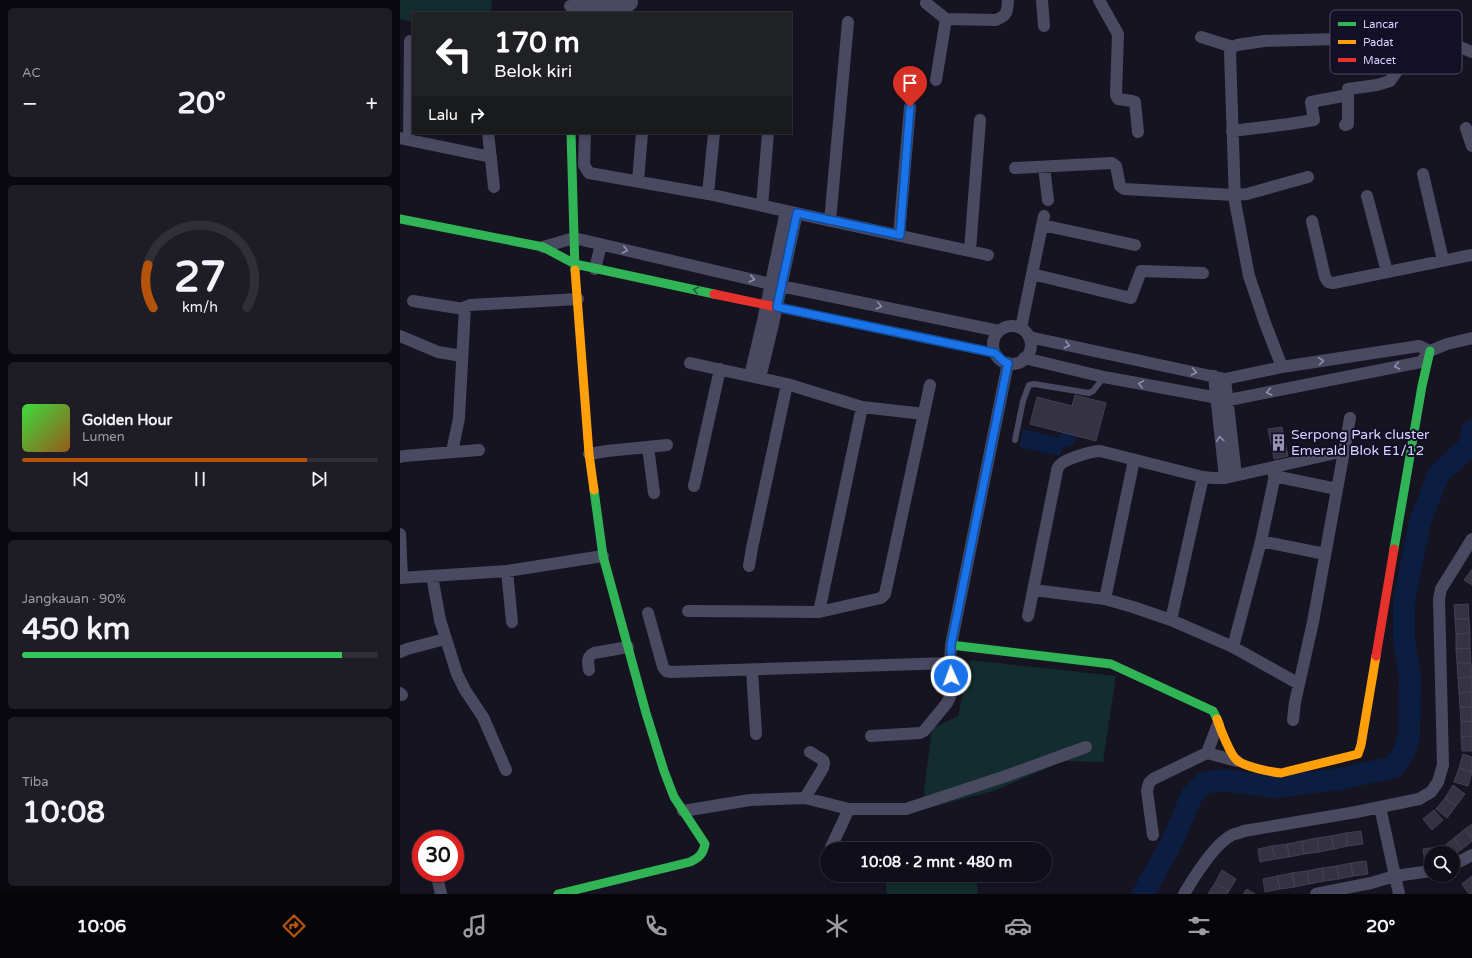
<!DOCTYPE html>
<html lang="id">
<head>
<meta charset="utf-8">
<style>
  body { margin:0; font-family:"Varela Round",sans-serif; background:#1e1d26; color:#f1f3f6; height:100vh; display:flex; flex-direction:column; font-size:15px; white-space:nowrap }
  * { box-sizing:border-box; margin:0 }
  p { font-size:13px; color:#9c9ca2 }
  .icon { flex:none; width:22px; height:22px; fill:none; stroke:currentColor; stroke-width:2; stroke-linecap:round; stroke-linejoin:round }
  .map { position:relative; flex:1; overflow:hidden }
  .sheet { display:flex; flex-direction:column; gap:8px; padding:8px; background:#09080e; width:400px }
  .sheet>* { flex:none }
  .banner { position:absolute; left:12px; top:12px; width:380px; height:122px; border-radius:0px; box-shadow:0 2px 6px #0003,0 0 0 1px #302f38; background:#202124; color:#fff; overflow:hidden }
  .fabs { position:absolute; left:1024px; top:846px; display:grid; gap:8px }
  .fabs a { display:grid; place-items:center; width:36px; height:36px; border-radius:50%; background:#100f19; box-shadow:0 2px 6px #0003,0 0 0 1px #302f38; font-size:20px }
  .speed { position:absolute; left:12px; top:830px; display:flex; gap:8px; font-size:20px; font-weight:700; text-align:center }
  .speed>* { display:grid; place-content:center; width:52px; height:52px; border-radius:50%; background:#100f19; box-shadow:0 2px 6px #0003,0 0 0 1px #302f38; line-height:1 }
  .speed .limit { border:6px solid #d22; background:#fff; color:#111 }
  .pin { position:absolute; display:grid; place-items:center; width:34px; height:34px; color:#fff; margin:-41px -17px; border-radius:50% 50% 50% 0; rotate:-45deg; box-shadow:0 0 4px #0007 }
  .pin .icon { rotate:45deg }
  .me { position:absolute; width:44px; margin:-22px; rotate:358deg; stroke-linejoin:round; filter:drop-shadow(0 0 3px #0008) }
  .turn { display:flex; align-items:center; gap:14px; height:84px; padding:0 16px; font-size:18px }
  .turn .icon { width:52px; height:52px; stroke-width:2.5 }
  .turn b { display:block; font-size:28px; line-height:34px }
  .then { display:flex; align-items:center; height:38px; padding:0 16px; background:#0003; gap:8px; font-size:15px }
  .big { font-size:30px; font-weight:700; line-height:1.1 }
  .sheet .card { flex:1; display:flex; flex-direction:column; justify-content:center; gap:6px; min-width:0; padding:0 14px; border-radius:6px; background:#1e1d26 }
  .sheet .dial { align-items:center; gap:0 }
  .dial svg { height:104px; overflow:visible; fill:none; stroke:#302f38; stroke-width:7; stroke-linecap:round; text-anchor:middle }
  .dial text { fill:#f1f3f6; stroke:none }
  .song { display:flex; align-items:center; gap:12px }
  .cover { width:48px; height:48px; border-radius:6px; background:linear-gradient(135deg,hsl(120 70% 55%),hsl(30 70% 35%)) }
  .played { height:4px; border-radius:2px; background:linear-gradient(90deg,#b45309 80%,#302f38 80%) }
  .keys { display:flex; justify-content:space-around; direction:ltr }
  .heat { display:flex; justify-content:space-between; align-items:center; font-size:22px; direction:ltr }
  .charge { height:6px; border-radius:3px; background:linear-gradient(90deg,#34c759 90%,#302f38 0) }
  .trip { position:absolute; left:420px; top:842px; width:232px; height:40px; border-radius:20px; background:#100f19; box-shadow:0 2px 6px #0003,0 0 0 1px #302f38; font-weight:700; line-height:40px; text-align:center }
  .tab-bar { display:flex; height:64px; justify-content:space-around; align-items:center; background:#06060a; color:#9c9ca2 }
  .tab-bar .icon { width:28px; height:28px }
  .tab-bar .active { color:#b45309 }
  .tab-bar b { font-size:18px; color:#f1f3f6 }
  main { display:flex; flex:1; min-height:0 }
  .map>svg:first-child { display:block }
</style>
</head>
<body>
<main>
<section class="sheet">
<div class="card"><p>AC</p>
<div class="heat"><a>−</a><b class="big">20°</b><a>+</a></div>
</div>
<div class="card dial"><svg viewBox="0 0 100 80">
<path d="M14 69A42 42 0 1 1 86 69"/>
<path d="M14 69A42 42 0 0 1 10 36" stroke="#b45309"/>
<text x="50" y="56" font-size="32" font-weight="700">27</text>
<text x="50" y="72" font-size="11">km/h</text>
</svg></div>
<div class="card">
<div class="song"><i class="cover"></i><div><b>Golden Hour</b><p>Lumen</p></div></div>
<div class="played"></div>
<div class="keys"><svg class="icon" aria-label="previous" viewBox="0 0 24 24"><path d="M18 5L8 12l10 7zM5 5v14"/></svg><svg class="icon" aria-label="pause" viewBox="0 0 24 24"><path d="M8 5v14M16 5v14"/></svg><svg class="icon" aria-label="next" viewBox="0 0 24 24"><path d="M6 5l10 7-10 7zM19 5v14"/></svg></div>
</div>
<div class="card"><p>Jangkauan · 90%</p><b class="big">450 km</b><div class="charge"></div></div>
<div class="card"><p>Tiba</p><b class="big">10:08</b></div>
</section>
<div class="map">
<svg width="1072" height="894" viewBox="0 0 1072 894">
  <rect width="100%" height="100%" fill="#161421"/>
  <path fill="#132c2d" d="M0 0H92L91 13H13V22L0 19Z
    M570 660 716 676 703 762 664 761 596 790 526 809 524 791 532 729 558 716Z
    M518 875H576L578 894H487L485 878Z"/>
  <path fill="#0b1e41" d="M623 429 659 438 660 434 664 432 676 435C675 444 671 448 662 447L660 456 619 447Z"/>
  <g fill="none" stroke-linecap="round" stroke-linejoin="round">
    <path stroke="#0b1e41" stroke-width="22" d="M743 894 772 842 792 795 804 783 822 780 875 787 940 779 994 767 1004 752 1009 737 1010 677 1004 640V601L1020 522 1038 475 1069 446 1072 431"/>
  </g>
  <path fill="#343243" stroke="#433f54" d="M675 395 706 403 696 441 630 424 637 397 672 406Z
    M882 427 888 456 874 459 868 429Z
    M1072 569V585L1064 580Z
    M1068 604 1069 619H1055L1054 605Z
    M1055 619H1069L1070 633 1056 634Z
    M1070 633V648L1056 649V634Z
    M1070 648 1071 663H1057L1056 649Z
    M1057 663H1071L1072 677 1058 678Z
    M1072 677V692L1059 693 1058 678Z
    M1072 692V707H1060L1059 693Z
    M1060 707H1072V721L1061 722Z
    M1072 721V736L1061 737V722Z
    M1072 736V751H1062L1061 737Z
    M1063 754 1072 757V772L1059 768Z
    M1059 768 1072 772 1068 786 1054 782Z
    M1053 785 1065 794 1056 806 1045 798Z
    M1045 798 1056 806 1047 818 1036 809Z
    M1034 810 1043 820 1032 830 1023 819Z
    M1072 824V838L1065 829Z
    M1065 829 1072 838V841L1062 849 1054 838Z
    M961 831 963 844 948 846 946 833Z
    M946 833 948 846 934 849 931 836Z
    M931 836 934 849 919 852 917 838Z
    M917 838 919 852 904 854 902 841Z
    M1054 838 1062 849 1053 856V853H1047L1042 848Z
    M902 841 904 854 889 857 887 844Z
    M887 844 889 857 875 859 872 846Z
    M872 846 875 859 860 862 858 849Z
    M1038 847V853H1031V862L1025 863 1023 849Z
    M966 861 968 874 953 876 951 863Z
    M951 863 953 876 939 879 937 866Z
    M937 866 939 879 924 881 922 868Z
    M922 868 924 881 909 884 907 871Z
    M822 870 836 879 829 891 815 883Z
    M907 871 909 884 895 887 892 873Z
    M892 873 895 887 880 889 877 876Z
    M877 876 880 889 865 892 863 879Z
    M1072 876V893L1069 894 1062 884Z
    M815 883 829 891 827 894H808Z
    M847 889 855 894H843Z"/>
  <g fill="none" stroke-linecap="round" stroke-linejoin="round">
    <path stroke="#4a4962" stroke-width="6" d="M615 440 623 401 629 385 634 384 689 393 693 391 704 377"/>
    <path stroke="#4a4962" stroke-width="12" d="M642 0 644 26
      M699 0 718 34 716 95 718 99 732 101 735 102 738 132
      M526 3 546 19 596 20C608 15 607 12 608 0
      M170 6H229L232 3V0
      M801 37 833 47
      M536 80 546 19
      M945 125 948 124V89L977 85 990 81 1006 58 1018 48 1038 38
      M1066 128 1072 146
      M832 131 889 124 914 120 911 102 948 95
      M88 133 94 187
      M185 133 184 165 189 173 308 194 588 255
      M0 138 91 157
      M9 140 10 41
      M644 167 648 200
      M615 168 712 163 716 166 720 186 724 189 834 195 847 194 908 177
      M1023 174 1043 260
      M238 181 242 133
      M308 194 314 133
      M967 196 987 272
      M362 206 368 133
      M430 221 448 22
      M912 221 925 277 928 282 933 283 1072 255
      M642 225 735 245
      M499 235 510 107
      M143 247 174 238 371 284 599 331
      M570 250 580 120
      M195 269 201 244
      M632 274 731 298 741 271 803 273
      M13 301 64 309
      M593 345a19 19 0 1 1 38 0a19 19 0 1 1-38 0Z
      M621 328 644 216
      M0 336 38 352 62 356
      M629 337 825 379 882 367 1019 346 1030 351
      M624 358 704 377 829 400 1021 362 1030 351 1047 344 1072 338
      M290 363 387 384 462 407 524 414
      M882 367 865 323 849 276 835 202 830 52 833 47 837 45 864 41 980 38 996 34 1019 30H1030L1038 38 1072 52
      M350 376 363 321 386 211
      M814 376 825 478
      M360 378 373 324 397 213
      M825 379 836 475
      M248 447 254 493
      M52 452 59 418 65 307 70 305 178 299
      M189 454 207 451 267 445
      M0 457 4 456 79 450
      M874 476 937 489
      M294 486 320 369
      M0 534 2 578
      M861 541 925 554
      M349 566 352 548 387 384
      M107 571 112 622
      M32 576 40 620 57 674 65 690 83 717 106 770
      M0 578 107 571 203 556
      M634 590 705 599 733 607 771 620 803 477
      M705 599 734 460
      M288 611 419 612 481 598 485 594 530 385
      M419 612 462 407
      M248 613 263 667 266 671 271 672 550 663
      M628 616 657 471C657 470 658 467 660 465 665 459 692 451 700 451L803 477 813 478H825L944 451
      M771 620 833 647 899 684
      M833 647 861 541 877 466
      M0 652 7 649 45 639
      M189 670C188 663 186 657 194 653L228 647
      M352 670 356 734
      M0 693 2 695
      M893 720 895 702 913 622 950 418
      M471 736 520 733 524 731 547 703 550 697 552 689 550 663 551 645 608 363
      M807 753 837 761
      M405 798 423 768 424 763 423 760 410 752
      M980 807 995 876 1031 871
      M283 811 350 800 405 798 449 809H506L606 776 686 747
      M753 835 747 791 749 783 753 779 807 753 818 724
      M431 847 449 809
      M1053 865 1072 855
      M36 873 41 894
      M784 894C794 877 815 844 832 835 836 833 841 833 844 831L956 812 1019 799 1031 792 1038 782 1043 765 1039 599 1041 589 1072 539
      M916 894 971 883 995 876 999 894"/>
    <path stroke="#30b455" stroke-width="9" d="M171 133 175 270
      M0 219 143 247 175 264 314 294
      M419 316 595 353
      M994 549 1022 386 1030 351
      M551 645 711 664 813 711 817 719
      M158 894 290 862C299 858 303 854 305 844L274 797 264 771 246 713 203 556 194 490"/>
    <path stroke="#ff9f0a" stroke-width="9" d="M175 270 189 454 194 490
      M817 719C820 728 831 757 838 761 847 767 870 772 881 773L958 754 961 745 976 656"/>
    <path stroke="#e5322d" stroke-width="9" d="M314 294 419 316
      M976 656 994 549"/>
  </g>
  <defs><path id="oneway-chevron" d="M-2-3.5L2.5 0L-2 3.5" fill="none" stroke-width="1.6" stroke-linecap="round" stroke-linejoin="round"/></defs>
  <g stroke="#928eb0">
    <use href="#oneway-chevron" transform="translate(225 250) rotate(13)"/>
    <use href="#oneway-chevron" transform="translate(352 279) rotate(13)"/>
    <use href="#oneway-chevron" transform="translate(479 306) rotate(12)"/>
    <use href="#oneway-chevron" transform="translate(667 345) rotate(12)"/>
    <use href="#oneway-chevron" transform="translate(921 361) rotate(-8)"/>
    <use href="#oneway-chevron" transform="translate(997 366) rotate(169)"/>
    <use href="#oneway-chevron" transform="translate(794 372) rotate(12)"/>
    <use href="#oneway-chevron" transform="translate(741 384) rotate(-170)"/>
    <use href="#oneway-chevron" transform="translate(869 392) rotate(169)"/>
    <use href="#oneway-chevron" transform="translate(820 439) rotate(-97)"/>
  </g>
  <use stroke="#22623e" href="#oneway-chevron" transform="translate(296 290) rotate(-168)"/>
  <g fill="none" stroke-linecap="round" stroke-linejoin="round">
    <defs>
      <path id="route" d="M510 107 500 235 397 213 377 307 595 353 603 361 608 363 551 645V676"/>
    </defs>
    <use href="#route" stroke="#114b97" stroke-width="10"/>
    <use href="#route" stroke="#1a73e8" stroke-width="7"/>
  </g>
  <defs>
    <symbol id="building-bare" viewBox="-9 -9 18 18"><path d="M-4-6H4V6H1V3H-1V6H-4ZM-2.5-4.3h1.7v1.8h-1.7ZM.8-4.3h1.7v1.8H.8ZM-2.5-1h1.7V.8h-1.7ZM.8-1h1.7V.8H.8Z" fill="#9591b1" stroke="#130f26" stroke-width="2.5" paint-order="stroke"/></symbol>
  </defs>
  <g fill-rule="evenodd">
    <use href="#building-bare" x="866" y="430" width="25" height="25"/>
  </g>
  <g text-anchor="middle" dominant-baseline="central" stroke-width="4" stroke-linejoin="round" paint-order="stroke">
    <g font-size="14" fill="#d9d4ff" stroke="#130f26" text-anchor="start">
      <text x="891" y="434">Serpong Park cluster<tspan x="891" dy="16">Emerald Blok E1/12</tspan></text>
    </g>
  </g>
  <rect x="930" y="10" width="132" height="64" rx="6" fill="#130f26" stroke="#4e4a67" stroke-width="1"/>
  <rect x="938" y="22" width="18" height="4" fill="#30b455"/>
  <rect x="938" y="40" width="18" height="4" fill="#ff9f0a"/>
  <rect x="938" y="58" width="18" height="4" fill="#e5322d"/>
  <g font-size="11" fill="#d9d4ff">
    <text x="963" y="28">Lancar</text>
    <text x="963" y="46">Padat</text>
    <text x="963" y="64">Macet</text>
  </g>
</svg>
<div class="fabs">
<a><svg class="icon" aria-label="search" viewBox="0 0 24 24"><circle cx="10" cy="10" r="6"/><path d="M15 15l6 6"/></svg></a>
</div>
<div class="speed"><div class="limit">30</div></div>
<div class="pin" style="left:510px;top:107px;background:#d93025"><svg class="icon" aria-label="arrive" viewBox="0 0 24 24"><path d="M6 21V4h12l-3 4 3 4H6"/></svg></div>
<svg class="me" style="left:551px;top:676px" viewBox="-20 -20 40 40"><circle r="17" fill="#1a73e8" stroke="#fff" stroke-width="3"/><path d="M0-11L8 9 0 5-8 9z" fill="#fff"/></svg>
<div class="trip">10:08 · 2 mnt · 480 m</div>
<div class="banner">
<div class="turn"><svg class="icon" aria-label="left" viewBox="0 0 24 24"><path d="M17 20v-9H6M10 6l-5 5 5 5"/></svg><div><b>170 m</b>Belok kiri</div></div>
<div class="then">Lalu<svg class="icon" aria-label="right" viewBox="0 0 24 24"><path d="M7 20v-9h11M14 6l5 5-5 5"/></svg></div>
</div>
</div>
</main>
<nav class="tab-bar">
<b>10:06</b>
<svg class="icon active" aria-label="directions" viewBox="0 0 24 24"><path d="M12 3l9 9-9 9-9-9zM9 14v-3h6M13 9l2 2-2 2"/></svg>
<svg class="icon" aria-label="music" viewBox="0 0 24 24"><path d="M9 18V5l10-2v13"/><circle cx="6" cy="18" r="3"/><circle cx="16" cy="16" r="3"/></svg>
<svg class="icon" aria-label="phone" viewBox="0 0 24 24"><path d="M5 4h4l2 5-3 2q2 4 5 5l2-3 5 2v4C11 20 4 13 5 4z"/></svg>
<svg class="icon" aria-label="climate" viewBox="0 0 24 24"><path d="M12 3v18M4 7l16 10M4 17L20 7"/></svg>
<svg class="icon" aria-label="car" viewBox="0 0 24 24"><path d="M5 17H2v-5l4-1 3-4h7l3 4 3 1v5h-3M9 17h6M6 11h13"/><circle cx="7" cy="17" r="2"/><circle cx="17" cy="17" r="2"/></svg>
<svg class="icon" aria-label="filters" viewBox="0 0 24 24"><path d="M4 7h16M4 17h16"/><circle cx="9" cy="7" r="2"/><circle cx="15" cy="17" r="2"/></svg>
<b>20°</b>
</nav>
</body>
</html>
